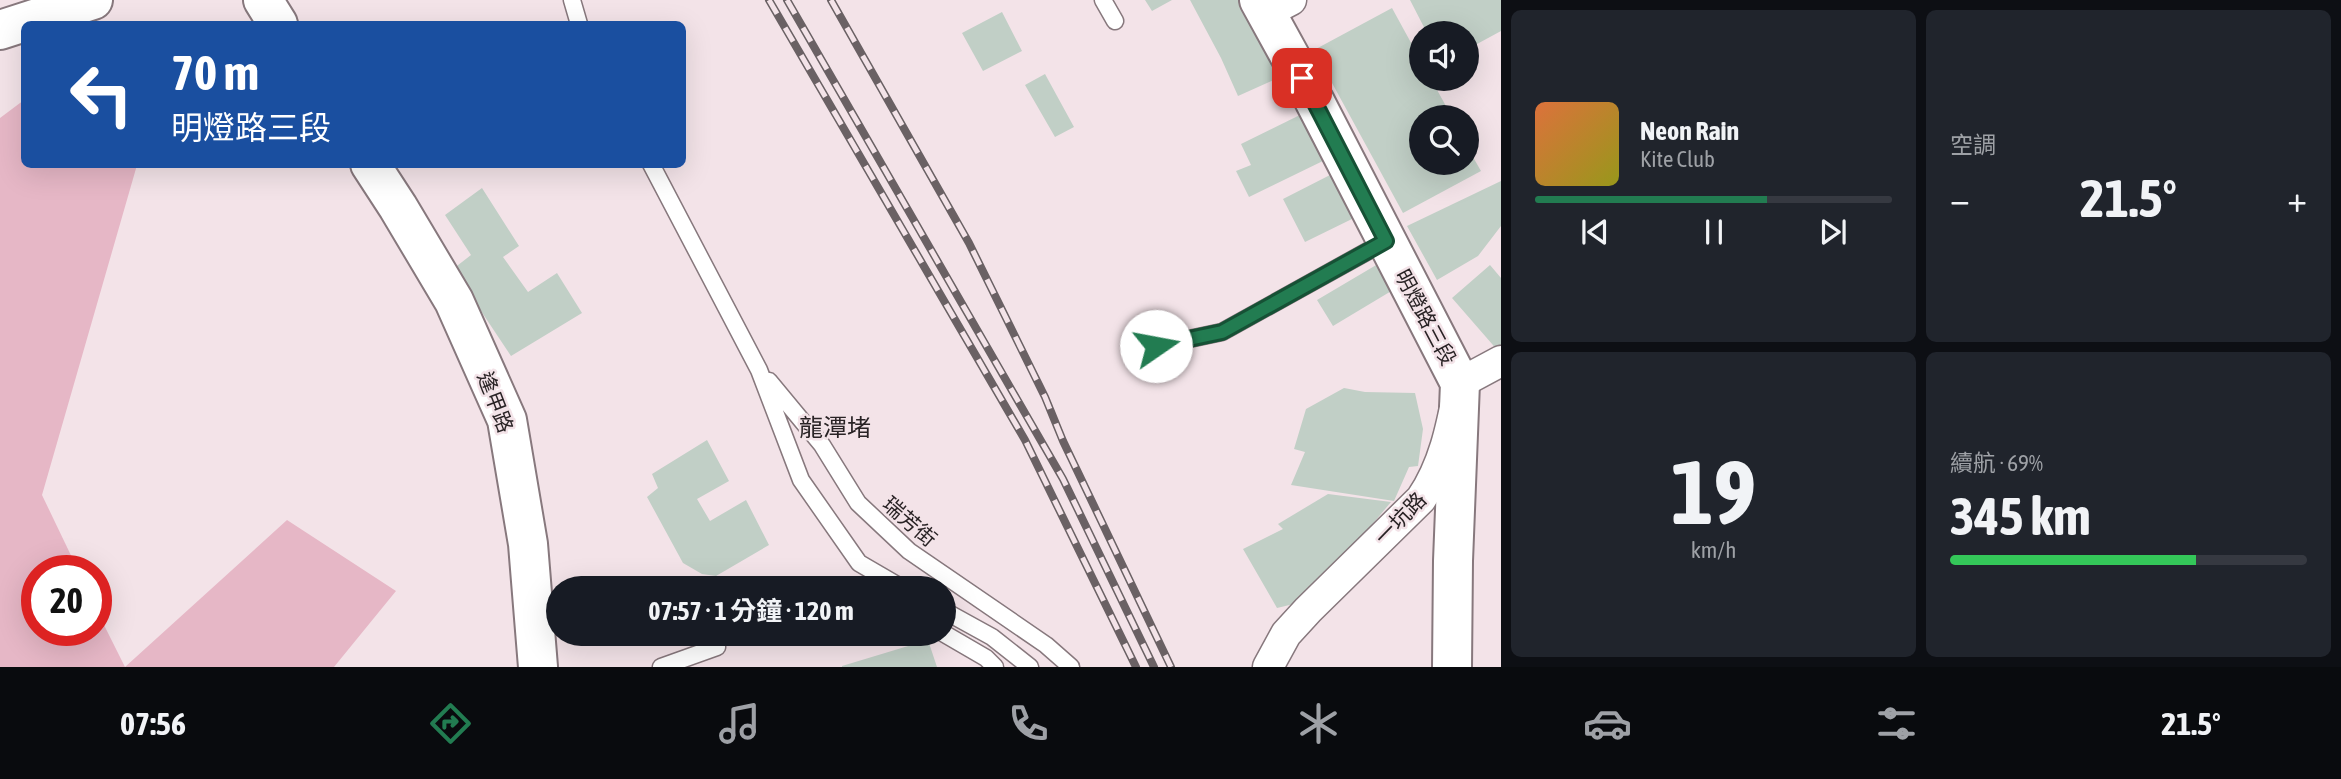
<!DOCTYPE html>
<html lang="zh-TW">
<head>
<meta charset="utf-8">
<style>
  body { margin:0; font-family:"Asap Condensed","Noto Sans TC",sans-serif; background:#20242c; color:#f1f3f6; height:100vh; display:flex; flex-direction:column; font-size:26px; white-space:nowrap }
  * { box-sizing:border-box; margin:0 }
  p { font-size:23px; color:#9ea1a6 }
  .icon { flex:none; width:38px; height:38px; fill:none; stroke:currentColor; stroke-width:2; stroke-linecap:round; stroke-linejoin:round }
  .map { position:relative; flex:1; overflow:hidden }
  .drawer { display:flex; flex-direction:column; gap:10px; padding:10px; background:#0d0f14; width:840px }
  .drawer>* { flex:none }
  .hud { position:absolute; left:21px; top:21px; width:665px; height:147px; border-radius:10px; box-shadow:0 7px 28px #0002; background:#1a4fa0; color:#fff; overflow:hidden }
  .fabs { position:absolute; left:1409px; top:21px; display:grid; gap:14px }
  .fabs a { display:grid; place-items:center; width:70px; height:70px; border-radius:50%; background:#171b24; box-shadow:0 7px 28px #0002; font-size:35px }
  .speed { position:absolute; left:21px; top:555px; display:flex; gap:14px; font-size:35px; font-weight:700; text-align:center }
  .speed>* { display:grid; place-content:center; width:91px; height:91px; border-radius:50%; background:#171b24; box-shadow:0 7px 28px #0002; line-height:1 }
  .speed .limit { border:10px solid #d22; background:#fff; color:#111 }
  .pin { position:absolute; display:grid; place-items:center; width:60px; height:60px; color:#fff; margin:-30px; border-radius:14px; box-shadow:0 4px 10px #0006 }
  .me { position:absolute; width:77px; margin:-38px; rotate:78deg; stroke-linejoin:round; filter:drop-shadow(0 0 5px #0008) }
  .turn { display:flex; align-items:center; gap:24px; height:147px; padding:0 35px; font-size:32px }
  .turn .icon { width:91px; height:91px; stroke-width:2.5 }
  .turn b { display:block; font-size:49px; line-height:60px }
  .big { font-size:52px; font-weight:700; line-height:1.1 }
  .drawer .tile { flex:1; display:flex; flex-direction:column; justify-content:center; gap:10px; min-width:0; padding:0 24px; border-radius:10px; background:#20242c }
  .drawer .dial { align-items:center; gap:0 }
  .dial b { font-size:91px; line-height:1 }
  .song { display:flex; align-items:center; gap:21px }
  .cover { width:84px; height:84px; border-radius:10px; background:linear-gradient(135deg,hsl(20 70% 55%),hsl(60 70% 35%)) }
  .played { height:7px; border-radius:4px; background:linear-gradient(90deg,#227c51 65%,#363941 65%) }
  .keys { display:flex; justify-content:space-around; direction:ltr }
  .heat { display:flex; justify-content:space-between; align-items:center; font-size:38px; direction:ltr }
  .charge { height:10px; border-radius:5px; background:linear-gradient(90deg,#34c759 69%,#363941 0) }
  .drawer .tiles { flex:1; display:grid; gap:10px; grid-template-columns:repeat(2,1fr) }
  .trip { position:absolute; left:546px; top:576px; width:410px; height:70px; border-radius:35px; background:#171b24; box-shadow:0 7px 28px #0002; font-weight:700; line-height:70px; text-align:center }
  .tabs { display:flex; height:112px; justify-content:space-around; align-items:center; background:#090b0e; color:#9ea1a6 }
  .tabs .icon { width:49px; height:49px }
  .tabs .active { color:#227c51 }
  .tabs b { font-size:32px; color:#f1f3f6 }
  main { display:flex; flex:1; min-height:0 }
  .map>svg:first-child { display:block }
</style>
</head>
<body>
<main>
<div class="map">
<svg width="1501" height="667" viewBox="0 0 1501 667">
  <rect width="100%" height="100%" fill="#f3e3e8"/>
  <path fill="#e6b7c6" d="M24 100V164L137 165 42 495 78 570H37V630H96V609L125 667 287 520 396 591 334 667H0V118Z"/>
  <path fill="#c1cfc6" d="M1145 0H1172L1152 11Z
    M1190 0H1248L1285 75 1238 96 1221 58Z
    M1410 0H1501V31L1466 50V33H1427Z
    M1392 8 1421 61V79H1431L1452 117H1421V163H1466V145L1481 171 1403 213 1314 50Z
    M1002 12 1022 51 983 71 962 33Z
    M1045 74 1074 127 1055 137 1025 85Z
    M1304 113 1327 159 1249 197 1236 171 1251 165 1241 144Z
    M1332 174 1354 218 1305 242 1283 199Z
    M1501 181V226L1478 256 1437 280 1407 226Z
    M482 188 519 246 503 257 528 292 557 273 582 313 511 356 453 269 471 255 445 215Z
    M1383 261 1398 287 1333 326 1317 300Z
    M1490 265 1501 278V350L1499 352 1452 298Z
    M1344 388 1365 392 1415 393 1423 429 1418 466 1409 467 1394 501 1291 485 1305 452 1294 449 1306 409Z
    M707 440 729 481 697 499 710 521 746 500 769 545 716 576 702 574 683 563 647 497 658 488 652 474Z
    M1328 494 1391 502 1329 576 1306 601 1277 608 1243 549 1283 529 1278 524Z
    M928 640 937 667H842V666Z"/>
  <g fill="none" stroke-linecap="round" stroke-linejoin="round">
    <defs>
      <path id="lane" d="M572 0 579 24
        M1103 0 1115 21
        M651 164 759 370 801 480 859 563 902 588
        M1156 346 1222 332 1386 241
        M769 381 822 445 858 503 909 551 1046 645 1071 667
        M943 610 992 637 1030 667
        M943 633 986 658 995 667
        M661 667 717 647"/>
      <path id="street" d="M1266 13 1291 0
        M1268 667 1286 634 1308 610 1421 499C1445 464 1452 424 1460 383L1501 361"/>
      <path id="secondary" d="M263 0 278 24
        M1259 0 1314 100 1460 383 1453 561 1452 667
        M0 30 93 0
        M370 164 398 207 454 301 507 420 528 544 538 667"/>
    </defs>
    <use href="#lane" stroke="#87787d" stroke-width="19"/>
    <use href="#street" stroke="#87787d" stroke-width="33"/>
    <use href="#secondary" stroke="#87787d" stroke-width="42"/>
    <use href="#lane" stroke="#fff" stroke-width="16"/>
    <use href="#street" stroke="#fff" stroke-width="30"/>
    <use href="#secondary" stroke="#fff" stroke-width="38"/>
    <defs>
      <path id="rail" d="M769 0 1025 440 1136 667
        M787 0 1063 479 1154 667
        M831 0 969 243 1045 397 1063 441 1171 667"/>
    </defs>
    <use href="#rail" stroke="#6a6164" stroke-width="8"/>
    <use href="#rail" stroke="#f3e3e8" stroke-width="5" stroke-dasharray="16" stroke-linecap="butt"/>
  </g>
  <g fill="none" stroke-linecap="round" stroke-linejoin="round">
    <defs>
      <path id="route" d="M1156 346 1222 332 1386 241 1302 78"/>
    </defs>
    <use href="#route" stroke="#165135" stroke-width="18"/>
    <use href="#route" stroke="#227c51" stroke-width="12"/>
  </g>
  <g text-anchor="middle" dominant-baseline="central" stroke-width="5" stroke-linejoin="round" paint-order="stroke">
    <g font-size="21" fill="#292325" stroke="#f3e3e8">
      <text transform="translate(1426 317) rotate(62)">明燈路三段</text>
      <text transform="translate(496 402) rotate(69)">逢甲路</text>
      <text transform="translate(1400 518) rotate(-46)">一坑路</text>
      <text transform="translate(910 521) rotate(41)">瑞芳街</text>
    </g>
    <g font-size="24" fill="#292325" stroke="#f3e3e8">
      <text x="835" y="427">龍潭堵</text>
    </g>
  </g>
</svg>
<div class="fabs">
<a><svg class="icon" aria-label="sound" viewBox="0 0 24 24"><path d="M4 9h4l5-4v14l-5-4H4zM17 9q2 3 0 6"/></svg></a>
<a><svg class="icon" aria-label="search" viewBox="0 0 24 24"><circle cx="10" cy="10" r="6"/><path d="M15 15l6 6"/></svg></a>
</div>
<div class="speed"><div class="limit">20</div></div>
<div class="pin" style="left:1302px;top:78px;background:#d93025"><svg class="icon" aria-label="arrive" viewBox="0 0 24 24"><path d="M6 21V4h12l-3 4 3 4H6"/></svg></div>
<svg class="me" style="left:1156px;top:346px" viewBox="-20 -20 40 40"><circle r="19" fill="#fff"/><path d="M0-13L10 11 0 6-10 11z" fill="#227c51"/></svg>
<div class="trip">07:57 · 1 分鐘 · 120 m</div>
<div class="hud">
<div class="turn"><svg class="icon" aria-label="left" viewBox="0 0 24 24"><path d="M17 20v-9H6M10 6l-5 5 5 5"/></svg><div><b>70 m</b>明燈路三段</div></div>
</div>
</div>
<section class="drawer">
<div class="tiles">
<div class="tile">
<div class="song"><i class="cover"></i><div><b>Neon Rain</b><p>Kite Club</p></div></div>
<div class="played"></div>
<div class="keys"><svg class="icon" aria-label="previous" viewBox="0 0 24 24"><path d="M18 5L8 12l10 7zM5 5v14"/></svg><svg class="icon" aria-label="pause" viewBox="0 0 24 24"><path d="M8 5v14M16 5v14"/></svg><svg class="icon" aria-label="next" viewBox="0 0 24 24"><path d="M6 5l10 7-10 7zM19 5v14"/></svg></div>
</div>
<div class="tile"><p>空調</p>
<div class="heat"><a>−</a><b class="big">21.5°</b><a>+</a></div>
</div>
<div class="tile dial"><b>19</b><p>km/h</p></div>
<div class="tile"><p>續航 · 69%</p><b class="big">345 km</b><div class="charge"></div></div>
</div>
</section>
</main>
<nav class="tabs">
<b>07:56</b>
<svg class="icon active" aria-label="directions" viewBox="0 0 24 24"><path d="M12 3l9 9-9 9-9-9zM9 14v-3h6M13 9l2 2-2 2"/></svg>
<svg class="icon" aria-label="music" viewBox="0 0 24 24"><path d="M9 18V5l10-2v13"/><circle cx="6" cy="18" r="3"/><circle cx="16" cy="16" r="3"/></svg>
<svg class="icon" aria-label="phone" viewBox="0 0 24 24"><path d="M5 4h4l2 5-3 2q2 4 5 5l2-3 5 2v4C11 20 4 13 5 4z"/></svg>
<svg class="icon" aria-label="climate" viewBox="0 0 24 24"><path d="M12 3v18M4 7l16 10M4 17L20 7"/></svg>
<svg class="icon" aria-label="car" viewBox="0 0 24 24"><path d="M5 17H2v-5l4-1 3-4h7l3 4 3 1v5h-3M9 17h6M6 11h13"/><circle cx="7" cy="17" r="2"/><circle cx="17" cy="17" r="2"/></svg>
<svg class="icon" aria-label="filters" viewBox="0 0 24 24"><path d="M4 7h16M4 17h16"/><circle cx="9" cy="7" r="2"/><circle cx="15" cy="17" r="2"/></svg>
<b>21.5°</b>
</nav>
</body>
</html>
